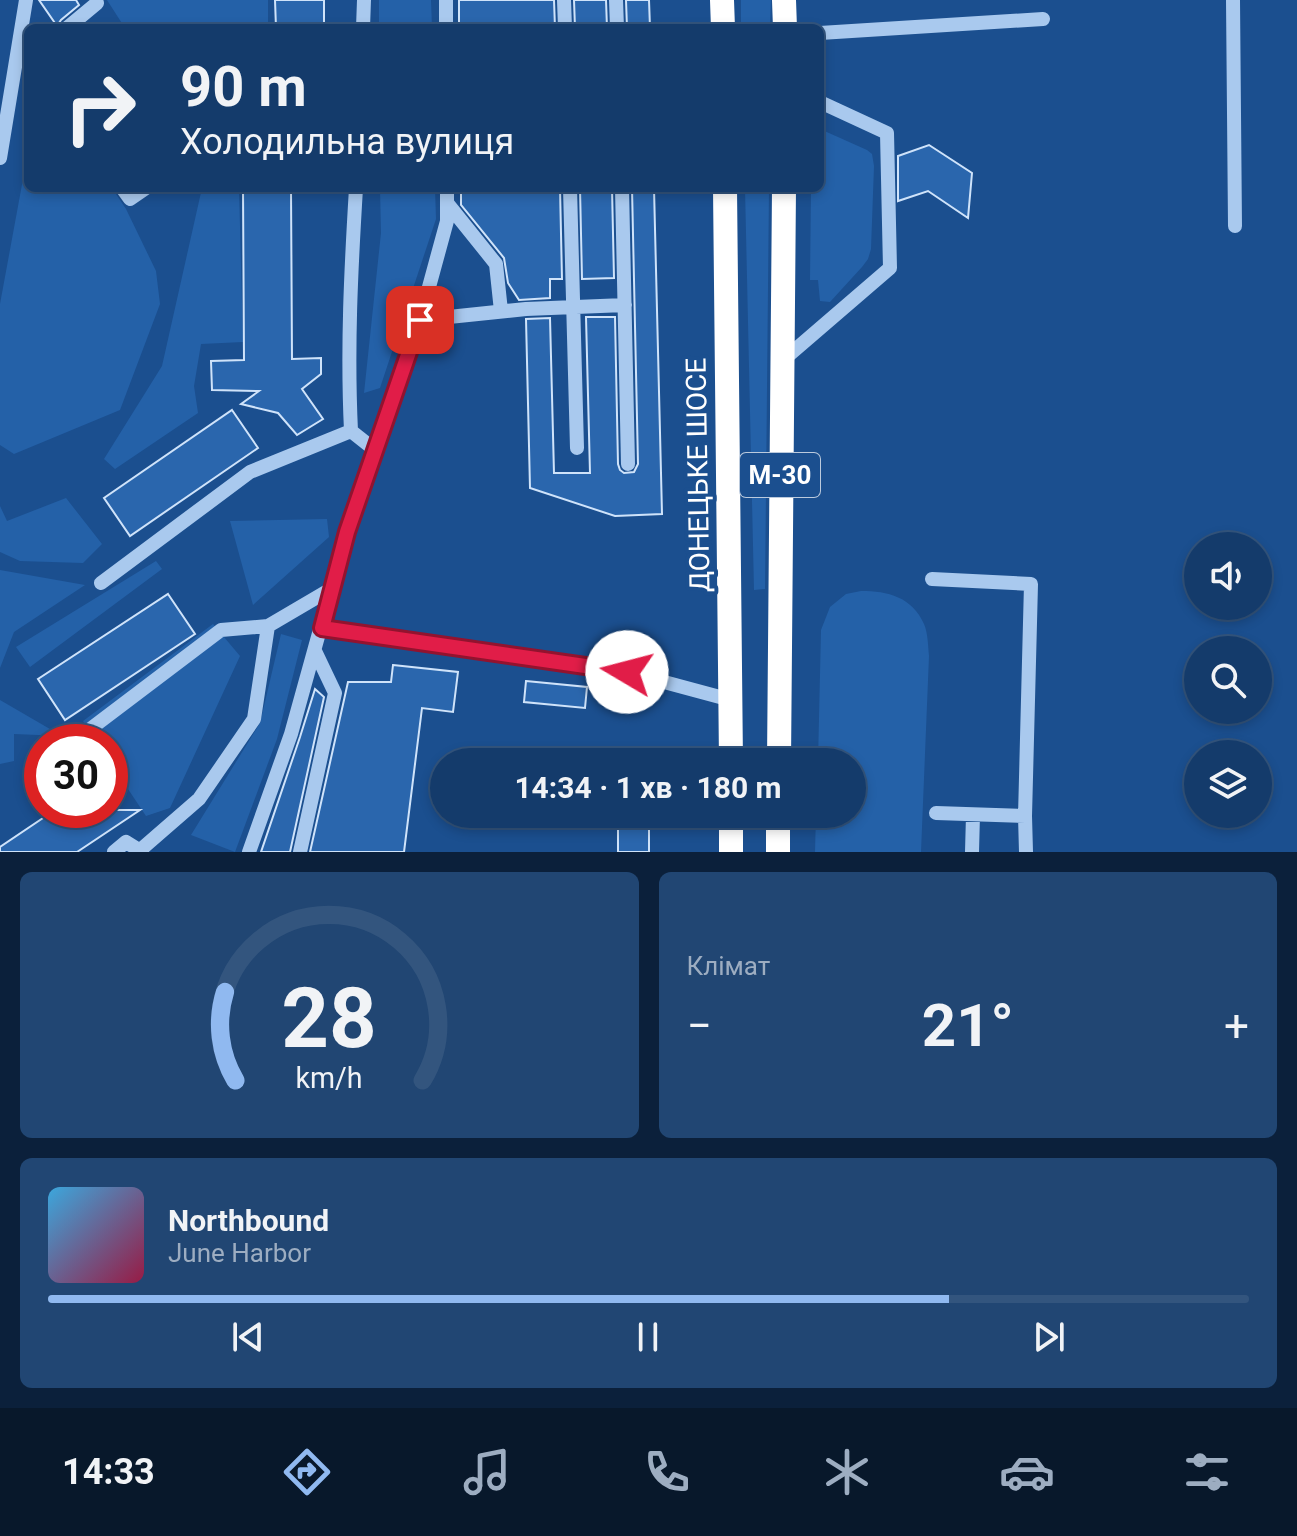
<!DOCTYPE html>
<html lang="uk">
<head>
<meta charset="utf-8">
<style>
  body { margin:0; font-family:Roboto,sans-serif; background:#214673; color:#f1f3f6; height:100vh; display:flex; flex-direction:column; font-size:30px; white-space:nowrap }
  * { box-sizing:border-box; margin:0 }
  p { font-size:26px; color:#9dadc1 }
  .icon { flex:none; width:44px; height:44px; fill:none; stroke:currentColor; stroke-width:2; stroke-linecap:round; stroke-linejoin:round }
  .map { position:relative; height:852px; overflow:hidden }
  .details { display:flex; flex-direction:column; gap:20px; padding:20px; background:#0b203b; flex:1 }
  .details>* { flex:none }
  .top-card { position:absolute; left:24px; top:24px; width:800px; height:168px; border-radius:12px; box-shadow:0 4px 12px #0003,0 0 0 2px #33557e; background:#143b6b; color:#f1f3f6; overflow:hidden }
  .fabs { position:absolute; left:1184px; top:532px; display:grid; gap:16px }
  .fabs a { display:grid; place-items:center; width:88px; height:88px; border-radius:50%; background:#143b6b; box-shadow:0 4px 12px #0003,0 0 0 2px #33557e; font-size:40px }
  .speed { position:absolute; left:24px; top:724px; display:flex; gap:16px; font-size:40px; font-weight:700; text-align:center }
  .speed>* { display:grid; place-content:center; width:104px; height:104px; border-radius:50%; background:#143b6b; box-shadow:0 4px 12px #0003,0 0 0 2px #33557e; line-height:1 }
  .speed .limit { border:12px solid #d22; background:#fff; color:#111 }
  .pin { position:absolute; display:grid; place-items:center; width:68px; height:68px; color:#fff; margin:-34px; border-radius:16px; box-shadow:0 4px 12px #0006 }
  .me { position:absolute; width:88px; margin:-44px; rotate:278deg; stroke-linejoin:round; filter:drop-shadow(0 0 6px #0008) }
  .turn { display:flex; align-items:center; gap:28px; height:168px; padding:0 24px; font-size:36px }
  .turn .icon { width:104px; height:104px; stroke-width:2.5 }
  .turn b { display:block; font-size:56px; line-height:68px }
  .big { font-size:60px; font-weight:700; line-height:1.1 }
  .details .card { flex:1; display:flex; flex-direction:column; justify-content:center; gap:12px; min-width:0; padding:0 28px; border-radius:12px; background:#214673 }
  .details .dial { align-items:center; gap:0 }
  .dial svg { height:208px; overflow:visible; fill:none; stroke:#33557e; stroke-width:7; stroke-linecap:round; text-anchor:middle }
  .dial text { fill:#f1f3f6; stroke:none }
  .song { display:flex; align-items:center; gap:24px }
  .cover { width:96px; height:96px; border-radius:12px; background:linear-gradient(135deg,hsl(200 70% 55%),hsl(340 70% 35%)) }
  .played { height:8px; border-radius:4px; background:linear-gradient(90deg,#90b9f0 75%,#33557e 75%) }
  .keys { display:flex; justify-content:space-around; direction:ltr }
  .heat { display:flex; justify-content:space-between; align-items:center; font-size:44px; direction:ltr }
  .details .tiles { flex:1; display:grid; gap:20px; grid-template-columns:1fr 1fr }
  .card:last-child { grid-column:span 2 }
  .trip { position:absolute; left:430px; top:748px; width:436px; height:80px; border-radius:40px; background:#143b6b; box-shadow:0 4px 12px #0003,0 0 0 2px #33557e; font-weight:700; line-height:80px; text-align:center }
  .dock { display:flex; height:128px; justify-content:space-around; align-items:center; background:#08182b; color:#9dadc1 }
  .dock .icon { width:56px; height:56px }
  .dock .active { color:#90b9f0 }
  .dock b { font-size:36px; color:#f1f3f6 }
  .map>svg:first-child { display:block }
</style>
</head>
<body>
<div class="map">
<svg width="1297" height="852" viewBox="0 0 1297 852">
  <rect width="100%" height="100%" fill="#1b4f8f"/>
  <path fill="#2461a8" d="M107 0H268V28H125Z
    M379 0H431L432 28H379Z
    M741 0H771L770 28H741Z
    M820 129 867 150 872 154 874 166 871 249 868 259 862 267 830 302 820 301 818 280H810L811 188H820Z
    M28 152V188H112L126 209 156 271 160 304 120 410 14 454 0 445V304Z
    M202 188H239L243 342 201 344 194 386 198 413 115 469 104 459 162 366Z
    M380 188H435L436 219 380 388 364 393 381 233Z
    M745 188H769L765 589 754 590Z
    M66 498 102 544 83 563 20 561 0 552V506L7 521Z
    M327 519 329 537 253 605 230 521Z
    M156 561 162 569 30 667 16 647Z
    M0 570 85 585 14 632 0 668Z
    M861 591C888 591 912 597 924 624 928 633 928 646 929 656L921 852H815L816 814H852V762H818L821 630 830 607 846 594Z
    M213 624 240 656 170 808 146 816 110 762V742H97L83 721Z
    M281 634 302 640 277 739 235 852 191 835 260 723Z
    M0 700 62 736 14 734V761L0 764Z"/>
  <path fill="#2a66ad" stroke="#cfe3fa" stroke-width="2" d="M39 0H76L79 5 61 20 57 26Z
    M275 0H324V28H276Z
    M459 0H554L555 28H459Z
    M574 0H606L607 28H575Z
    M626 0H649L650 28H627Z
    M929 145 972 173 968 218 928 191 898 201V156Z
    M243 188H291L292 359 321 358V374L302 389 323 419 297 435 278 413 241 404 259 391 212 390 211 361 244 360Z
    M461 188H560L562 279H550V298L519 300 508 283 504 258 461 205Z
    M580 188H612L614 278 582 279Z
    M632 188H654L662 514 615 516 530 488 526 319 550 318 554 473H590L586 317H615L618 464 620 470 624 473 634 472 638 464Z
    M232 410 258 448 130 536 104 498Z
    M168 594 195 634 65 720 38 679Z
    M393 665 458 672 453 712 422 708 404 852H310L348 682H391Z
    M526 681 587 687 585 708 524 702Z
    M315 689 324 697 290 852H261L300 737Z
    M55 810H140L77 852H0V847Z
    M618 814H649V852H618Z"/>
  <g fill="none" stroke-linecap="round" stroke-linejoin="round">
    <path stroke="#a9c9ee" stroke-width="14" d="M446 0V28
      M564 0 565 28
      M616 0 617 28
      M1233 0 1235 226
      M67 28 97 3
      M363 28 364 0
      M820 33 1043 19
      M0 158 26 0
      M122 188 130 199 146 188
      M356 188C351 270 347 348 351 431L375 450
      M570 188 577 448
      M622 188 628 464
      M447 203 496 264 501 311
      M420 320 526 309 625 305
      M782 361 890 268 887 133 820 102
      M932 579 1031 584 1025 816 936 813
      M101 583 250 472 351 431
      M322 628 627 672 731 700
      M81 736 221 630 268 626 331 589
      M1025 816 1026 852
      M114 852 126 842 142 852
      M138 852 199 799 254 719 268 626
      M249 852 291 734 347 532 420 320 447 221V188
      M300 852 335 693 315 651
      M972 852 973 815"/>
    <path stroke="#fff" stroke-width="24" d="M722 0 723 28
      M784 0 785 28
      M725 188 731 762
      M779 762 784 188
      M731 852V814
      M778 852V814"/>
  </g>
  <g fill="none" stroke-linecap="round" stroke-linejoin="round">
    <defs>
      <path id="route" d="M420 320 347 532 322 628 627 672"/>
    </defs>
    <use href="#route" stroke="#92132f" stroke-width="20"/>
    <use href="#route" stroke="#e11d48" stroke-width="14"/>
  </g>
  <g text-anchor="middle" dominant-baseline="central" stroke-width="8" stroke-linejoin="round" paint-order="stroke">
    <rect fill="#1b4f8f" stroke="#bbcadd" stroke-width="2" x="740" y="453" width="80" height="44" rx="6"/>
    <g font-size="26" font-weight="bold" fill="#fff">
      <text x="780" y="475">М-30</text>
    </g>
    <g font-size="28" fill="#fff" stroke="#1b4f8f">
      <text transform="translate(698 475) rotate(-91)">ДОНЕЦЬКЕ ШОСЕ</text>
    </g>
  </g>
</svg>
<div class="fabs">
<a><svg class="icon" aria-label="sound" viewBox="0 0 24 24"><path d="M4 9h4l5-4v14l-5-4H4zM17 9q2 3 0 6"/></svg></a>
<a><svg class="icon" aria-label="search" viewBox="0 0 24 24"><circle cx="10" cy="10" r="6"/><path d="M15 15l6 6"/></svg></a>
<a><svg class="icon" aria-label="layers" viewBox="0 0 24 24"><path d="M12 4l9 5-9 5-9-5zM3 14l9 5 9-5"/></svg></a>
</div>
<div class="speed"><div class="limit">30</div></div>
<div class="pin" style="left:420px;top:320px;background:#d93025"><svg class="icon" aria-label="arrive" viewBox="0 0 24 24"><path d="M6 21V4h12l-3 4 3 4H6"/></svg></div>
<svg class="me" style="left:627px;top:672px" viewBox="-20 -20 40 40"><circle r="19" fill="#fff"/><path d="M0-13L10 11 0 6-10 11z" fill="#e11d48"/></svg>
<div class="trip">14:34 · 1 хв · 180 m</div>
<div class="top-card">
<div class="turn"><svg class="icon" aria-label="right" viewBox="0 0 24 24"><path d="M7 20v-9h11M14 6l5 5-5 5"/></svg><div><b>90 m</b>Холодильна вулиця</div></div>
</div>
</div>
<section class="details">
<div class="tiles">
<div class="card dial"><svg viewBox="0 0 100 80">
<path d="M14 69A42 42 0 1 1 86 69"/>
<path d="M14 69A42 42 0 0 1 10 35" stroke="#90b9f0"/>
<text x="50" y="56" font-size="32" font-weight="700">28</text>
<text x="50" y="72" font-size="11">km/h</text>
</svg></div>
<div class="card"><p>Клімат</p>
<div class="heat"><a>−</a><b class="big">21°</b><a>+</a></div>
</div>
<div class="card">
<div class="song"><i class="cover"></i><div><b>Northbound</b><p>June Harbor</p></div></div>
<div class="played"></div>
<div class="keys"><svg class="icon" aria-label="previous" viewBox="0 0 24 24"><path d="M18 5L8 12l10 7zM5 5v14"/></svg><svg class="icon" aria-label="pause" viewBox="0 0 24 24"><path d="M8 5v14M16 5v14"/></svg><svg class="icon" aria-label="next" viewBox="0 0 24 24"><path d="M6 5l10 7-10 7zM19 5v14"/></svg></div>
</div>
</div>
</section>
<nav class="dock">
<b>14:33</b>
<svg class="icon active" aria-label="directions" viewBox="0 0 24 24"><path d="M12 3l9 9-9 9-9-9zM9 14v-3h6M13 9l2 2-2 2"/></svg>
<svg class="icon" aria-label="music" viewBox="0 0 24 24"><path d="M9 18V5l10-2v13"/><circle cx="6" cy="18" r="3"/><circle cx="16" cy="16" r="3"/></svg>
<svg class="icon" aria-label="phone" viewBox="0 0 24 24"><path d="M5 4h4l2 5-3 2q2 4 5 5l2-3 5 2v4C11 20 4 13 5 4z"/></svg>
<svg class="icon" aria-label="climate" viewBox="0 0 24 24"><path d="M12 3v18M4 7l16 10M4 17L20 7"/></svg>
<svg class="icon" aria-label="car" viewBox="0 0 24 24"><path d="M5 17H2v-5l4-1 3-4h7l3 4 3 1v5h-3M9 17h6M6 11h13"/><circle cx="7" cy="17" r="2"/><circle cx="17" cy="17" r="2"/></svg>
<svg class="icon" aria-label="filters" viewBox="0 0 24 24"><path d="M4 7h16M4 17h16"/><circle cx="9" cy="7" r="2"/><circle cx="15" cy="17" r="2"/></svg>
</nav>
</body>
</html>
